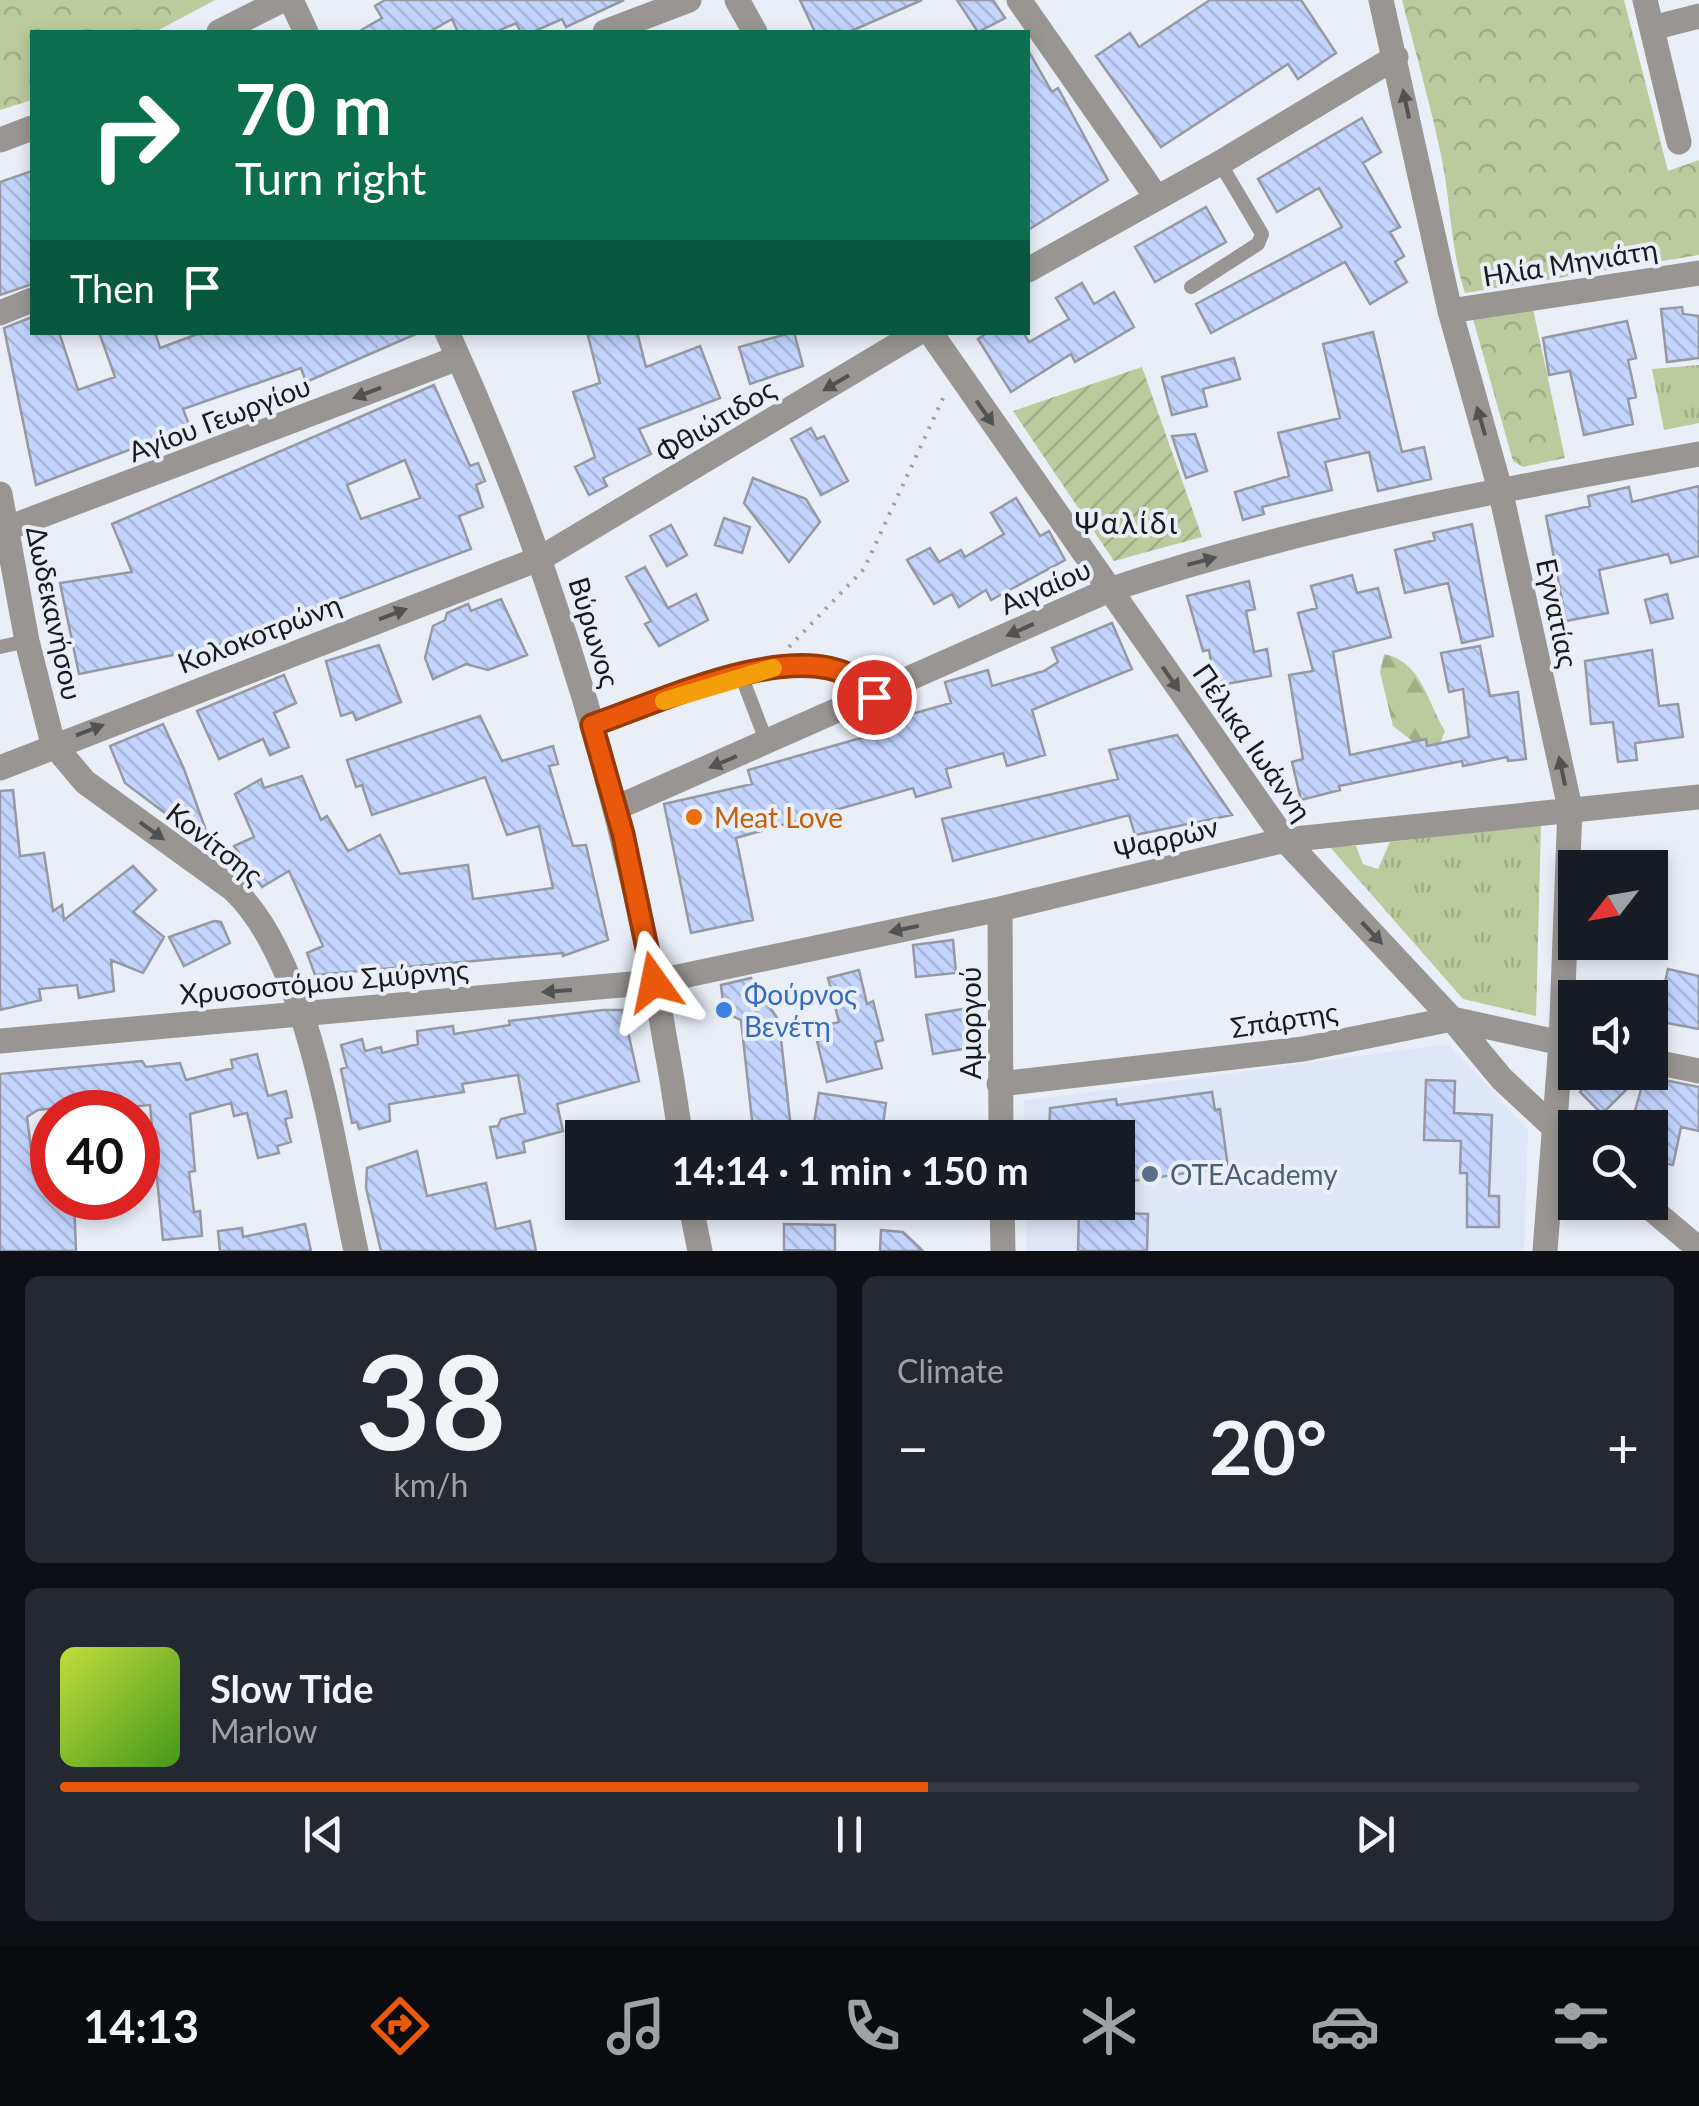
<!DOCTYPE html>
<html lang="en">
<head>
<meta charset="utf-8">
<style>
  body { margin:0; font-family:Lato,sans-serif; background:#242831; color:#f1f3f6; height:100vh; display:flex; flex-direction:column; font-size:38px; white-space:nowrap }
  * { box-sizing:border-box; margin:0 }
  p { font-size:32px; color:#9ea1a6 }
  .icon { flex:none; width:55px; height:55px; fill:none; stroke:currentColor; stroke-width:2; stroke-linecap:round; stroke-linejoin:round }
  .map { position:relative; height:1251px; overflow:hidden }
  .sheet { display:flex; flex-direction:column; gap:25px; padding:25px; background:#0d0f14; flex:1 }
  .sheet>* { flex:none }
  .guide { position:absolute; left:30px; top:30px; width:1000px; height:305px; border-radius:0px; box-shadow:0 5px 15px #0003; background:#0b6e4f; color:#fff; overflow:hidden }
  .needle { width:65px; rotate:239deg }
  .controls { position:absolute; left:1558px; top:850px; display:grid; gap:20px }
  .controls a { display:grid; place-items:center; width:110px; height:110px; border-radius:0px; background:#171b24; box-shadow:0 5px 15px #0003; font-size:50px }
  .speed { position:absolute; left:30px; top:1090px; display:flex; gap:20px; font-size:50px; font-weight:700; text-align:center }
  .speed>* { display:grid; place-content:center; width:130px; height:130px; border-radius:50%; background:#171b24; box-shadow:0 5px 15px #0003; line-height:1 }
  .speed .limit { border:15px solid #d22; background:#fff; color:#111 }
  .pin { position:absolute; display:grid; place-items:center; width:85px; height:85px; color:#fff; margin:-42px; border:5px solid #fff; border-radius:50%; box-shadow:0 2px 10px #0007 }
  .me { position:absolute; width:110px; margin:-55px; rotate:348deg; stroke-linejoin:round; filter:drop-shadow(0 0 8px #0008) }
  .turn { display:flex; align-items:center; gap:35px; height:210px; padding:0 40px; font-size:45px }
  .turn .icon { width:130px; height:130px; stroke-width:2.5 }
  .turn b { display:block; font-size:70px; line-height:85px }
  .then { display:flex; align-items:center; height:95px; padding:0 40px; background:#0003; gap:20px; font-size:38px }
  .big { font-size:75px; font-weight:700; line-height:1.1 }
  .sheet .card { flex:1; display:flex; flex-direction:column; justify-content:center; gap:15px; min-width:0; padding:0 35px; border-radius:15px; background:#242831 }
  .sheet .dial { align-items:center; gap:0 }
  .dial b { font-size:130px; line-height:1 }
  .song { display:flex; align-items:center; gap:30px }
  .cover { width:120px; height:120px; border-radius:15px; background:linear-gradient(135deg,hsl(70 70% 55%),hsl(100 70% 35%)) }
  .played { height:10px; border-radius:5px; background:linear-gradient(90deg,#ea580c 55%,#363941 55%) }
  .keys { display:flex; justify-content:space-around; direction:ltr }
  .heat { display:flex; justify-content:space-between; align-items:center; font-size:55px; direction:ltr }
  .sheet .tiles { flex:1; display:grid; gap:25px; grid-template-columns:1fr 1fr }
  .card:last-child { grid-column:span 2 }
  .trip { position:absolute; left:565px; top:1120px; width:570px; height:100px; border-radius:0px; background:#171b24; box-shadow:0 5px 15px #0003; font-weight:700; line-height:100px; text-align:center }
  .menu { display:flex; height:160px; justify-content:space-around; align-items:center; background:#090b0e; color:#9ea1a6 }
  .menu .icon { width:70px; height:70px }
  .menu .current { color:#ea580c }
  .menu b { font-size:45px; color:#f1f3f6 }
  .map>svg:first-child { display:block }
</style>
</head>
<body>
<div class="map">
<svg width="1699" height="1251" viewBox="0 0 1699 1251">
  <defs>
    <pattern id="grass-tufts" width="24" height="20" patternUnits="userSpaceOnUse" patternTransform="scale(2.5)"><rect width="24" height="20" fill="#bbcb9d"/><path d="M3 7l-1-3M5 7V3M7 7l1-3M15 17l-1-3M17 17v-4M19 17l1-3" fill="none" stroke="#a0ae87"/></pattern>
    <pattern id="forest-firs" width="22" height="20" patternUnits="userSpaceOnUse" patternTransform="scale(2.5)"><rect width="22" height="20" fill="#bbcb9d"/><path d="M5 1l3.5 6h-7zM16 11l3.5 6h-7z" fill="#a0ae87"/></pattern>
    <pattern id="park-crowns" width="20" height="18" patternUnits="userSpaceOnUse" patternTransform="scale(2.5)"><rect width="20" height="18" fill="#bbcb9d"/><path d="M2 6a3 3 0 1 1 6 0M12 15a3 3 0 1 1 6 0" fill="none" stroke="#a0ae87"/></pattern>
    <pattern id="garden-furrows" width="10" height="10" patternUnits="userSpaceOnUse" patternTransform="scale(2.5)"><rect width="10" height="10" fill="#bbcb9d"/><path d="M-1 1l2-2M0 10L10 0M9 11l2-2" fill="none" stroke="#a0ae87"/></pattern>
    <pattern id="building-back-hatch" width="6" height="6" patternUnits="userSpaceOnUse" patternTransform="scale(2.5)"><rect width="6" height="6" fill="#c3d5fe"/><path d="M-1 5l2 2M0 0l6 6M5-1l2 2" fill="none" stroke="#a7b6d9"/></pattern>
  </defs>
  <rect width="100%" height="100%" fill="#e9eef7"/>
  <path fill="#dfe6f7" d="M1449 1044 1528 1130 1524 1251H1026V1203L1118 1202V1138L1025 1137 1024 1101Z"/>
  <path fill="url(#grass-tufts)" d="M1699 365V423L1664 430 1652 369Z
    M1541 824 1536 1016 1463 999 1329 846H1356L1363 864 1378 869 1390 842Z"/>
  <path fill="url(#forest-firs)" d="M1384 654C1422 662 1426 700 1445 731L1439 746 1424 750 1393 726 1380 672Z"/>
  <path fill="url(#park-crowns)" d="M0 0H215L155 32H32V100L0 110Z
    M1402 0H1624L1668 171 1699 160V255L1465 293C1451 251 1451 208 1443 165 1432 109 1416 55 1402 0Z
    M1533 309 1565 458 1523 467 1513 461 1473 319Z"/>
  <path fill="url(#garden-furrows)" d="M1142 367 1202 537 1114 561 1013 411Z"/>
  <path fill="url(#building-back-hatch)" stroke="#9699a2" stroke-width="2.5" fill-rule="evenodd" d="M385 0H624L566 27 562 19 533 32H521L516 23 496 32H458L452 19 429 32H358L382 18 375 6Z
    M800 0H922L849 32H815Z
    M957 0H993L1005 18 978 32Z
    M1210 0H1301L1336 53 1298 79 1288 64 1161 147 1096 56 1130 33 1139 47Z
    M1028 50 1052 92 1058 88 1108 180 1028 230Z
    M1362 118 1381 152 1363 163 1400 227 1390 232 1404 256 1395 262 1407 282 1370 304 1345 262 1211 333 1196 304 1342 227 1319 188 1277 212 1258 179Z
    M32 171V284L0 295V182Z
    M1206 207 1226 242 1155 282 1135 247Z
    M1082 283 1094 304 1114 292 1134 327 1075 362 1071 354 1011 392 978 339 988 332H1023L1029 342 1069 319 1056 298Z
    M1682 307 1683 314 1699 316V358L1667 362 1661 309Z
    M32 317V332H59L78 390 115 377 99 332H155L160 348 203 332 418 333 306 382 301 368 183 409 190 427 36 485 4 328Z
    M1627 321 1636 358 1628 360 1636 397 1628 399 1633 424 1584 435 1570 371 1549 375 1543 338Z
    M587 332H637L646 367 700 346 720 398 639 429 651 454 603 478 607 486 589 495 575 467 595 457 573 392 600 383Z
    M794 332 803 366 750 384 739 347Z
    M1373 332 1402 452 1424 447 1431 479 1378 491 1369 452 1325 462 1332 490 1262 507 1264 514 1243 520 1235 492 1289 476 1278 433 1340 418 1323 344Z
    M1234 358 1240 379 1203 389 1207 406 1172 415 1162 377Z
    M434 385 470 466 478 463 485 481 476 485 483 507 459 516 471 549 180 659 178 654 79 674 60 583 132 572 112 524ZM405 460 420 498 361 519 347 485Z
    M811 428 817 439 824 436 848 481 821 495 791 439Z
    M1195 434 1207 471 1186 478 1172 436Z
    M753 478 806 499 820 522 789 562 744 503Z
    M1699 486V556L1671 563 1668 554 1599 570 1608 613 1566 621 1546 516 1590 506 1588 496 1629 487 1632 502Z
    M1016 498 1040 536 1049 531 1065 560 991 600 986 590 959 607 952 594 934 604 907 560 930 548 939 562 961 550 965 557 1004 534 991 513Z
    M724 518 750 527 742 553 715 545Z
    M1472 524 1493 636 1462 643 1448 583 1405 593 1395 550 1435 540 1433 533Z
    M671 525 687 555 667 566 650 536Z
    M645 567 668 608 696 594 708 620 659 646 645 624 651 621 626 577Z
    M1352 575 1357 593 1378 588 1391 637 1333 652 1350 755 1426 739 1427 746 1469 737 1463 689 1449 692 1441 653 1480 646 1490 696 1518 692 1526 759 1508 761 1507 757 1463 766 1462 761 1339 786 1340 790 1301 800 1292 762 1303 759 1289 675 1313 671 1298 613 1317 608 1311 586Z
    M1249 581 1255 609 1246 611 1254 652 1267 649 1271 676 1215 686 1209 650 1203 651 1187 596Z
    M1667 594 1673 618 1651 623 1645 600Z
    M501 599 527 655 488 670 466 664 433 679 425 658 433 626 445 620 447 613 468 604 471 611Z
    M1112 623 1132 669 1032 710 1045 755 1007 766 1003 753 946 769 951 787 916 797 913 788 736 838 753 920 691 933 664 804 752 784 748 770 896 728 894 719 951 703 945 682 988 670 992 686 1044 671 1058 662 1052 648Z
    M379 645 401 702 356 720 353 712 341 716 326 661Z
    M1652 650 1659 706 1678 704 1683 737 1635 743 1637 760 1618 762 1613 722 1591 724 1585 661Z
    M284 675 296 703 274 713 289 747 270 755 263 739 219 759 197 711Z
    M480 716 502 761 553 746 558 764 549 766 573 846 586 845 608 940 563 956V953L315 975 307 953 323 946 289 871 262 887 234 846 254 837 235 794 261 779 264 788 302 776 321 820 327 816 348 851 380 835 400 874 468 865 473 899 553 888 539 826 507 835 485 777 372 815 362 785 356 787 347 760Z
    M163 724 184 769 210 842 182 811 169 816 125 783 110 746Z
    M1177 735 1232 815 1135 835 1129 815 953 861 942 819 1118 779 1109 750Z
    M13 790 20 856 44 853 53 911 62 905 64 920 133 866 156 890 133 912 164 937 143 973 111 960 114 991 79 998 77 985 39 989 41 1000 0 1010V791Z
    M214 921 221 922 230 943 184 966 169 937Z
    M953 940 956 973 916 977 913 945Z
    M1668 969 1699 976V1029L1656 1021Z
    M859 970 867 1004 873 1001 883 1040 875 1042 882 1068 827 1082 817 1041 826 1039 822 1026 839 1022 828 978Z
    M751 978 779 1021 792 1138H754L741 1020 724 1012 721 985Z
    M969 1008 975 1047 933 1054 926 1015Z
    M603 1010H623L639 1081 557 1104 563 1131 523 1142 525 1152 497 1158 490 1127 498 1126 501 1119 525 1113 518 1075 462 1084 464 1092 389 1104 390 1121 359 1129 357 1122 352 1123 341 1069 347 1067 341 1045 362 1039 365 1051 381 1047 382 1053 418 1044 417 1031 453 1026 454 1034 510 1025 509 1021Z
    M257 1054 268 1096 286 1091 292 1117 285 1119 291 1142 277 1146 279 1153 258 1158 247 1113 234 1116 231 1103 190 1114 195 1171 189 1172 194 1212 200 1211 202 1236 163 1240 150 1105 97 1110 96 1104 38 1110 27 1117 34 1172 52 1170V1198H74L76 1251H0V1074L142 1061 146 1067 180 1063 186 1080 233 1068 231 1060Z
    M1599 1072H1613L1628 1088 1602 1114 1580 1092Z
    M1645 1076 1699 1087V1131L1681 1127 1673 1165 1650 1160V1128H1630Z
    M1426 1080 1455 1081 1454 1113 1492 1115 1489 1196H1499V1227H1467V1173H1460L1461 1141 1424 1140Z
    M1212 1092 1215 1110 1220 1109 1228 1167 1118 1183V1138H1049L1050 1108 1116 1099 1117 1105Z
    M819 1093 886 1103 881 1138 813 1129Z
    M417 1151 427 1196 486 1183 496 1229 530 1221 536 1251H381L366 1188 367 1168Z
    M1079 1211 1148 1214 1147 1251H1078Z
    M305 1224 311 1251H220L218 1231 242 1228 243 1237Z
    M784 1224 835 1225V1251L784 1250Z
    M881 1230 903 1232 923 1251H880Z"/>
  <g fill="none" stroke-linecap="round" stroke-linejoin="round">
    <path stroke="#9b9ea5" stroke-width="4" stroke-dasharray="2.5 8" stroke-linecap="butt" d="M789 647 864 569 944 396"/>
    <path stroke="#999592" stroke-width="14" d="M1191 287 1258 244 1262 234 1220 163
      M0 647 27 641
      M741 675 767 743
      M592 725C660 702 781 643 850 676 858 680 866 690 873 696"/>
    <path stroke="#999592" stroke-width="25" d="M737 0 755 32
      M1019 0 1155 195
      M1381 0 1450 311 1500 489 1570 808 1561 1043 1545 1251
      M1645 0 1679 142
      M1652 28 1699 16
      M219 32 282 0
      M605 32 689 0
      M0 140 32 128
      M1028 270 1220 163 1396 57
      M1450 311 1699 273
      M0 313 32 300
      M930 332 1285 840 1452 1019 1502 1079 1575 1147
      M0 494 27 641 53 744 85 782 233 889C310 961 333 1148 356 1251
      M0 531 458 358
      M0 768 541 558 919 332
      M616 808 1109 590C1300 526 1501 489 1699 454
      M1000 909 1001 1138
      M654 982 1000 909 1285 840 1699 797
      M1650 1061 1699 1071
      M999 1084 1303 1049 1452 1019 1575 1046
      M1002 1202 1003 1251
      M1643 1202 1699 1249"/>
    <path stroke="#999592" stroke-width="25" d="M291 0 306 32
      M447 332C564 588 640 859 681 1138
      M0 1041 654 982
      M690 1202 700 1251"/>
  </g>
  <defs><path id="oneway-solid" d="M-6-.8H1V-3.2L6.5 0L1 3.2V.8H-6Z" transform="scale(2.5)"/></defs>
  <g fill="#535252">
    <use href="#oneway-solid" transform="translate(1406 104) rotate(-102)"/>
    <use href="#oneway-solid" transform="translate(836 383) rotate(149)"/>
    <use href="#oneway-solid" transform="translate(367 393) rotate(159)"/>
    <use href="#oneway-solid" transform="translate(985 413) rotate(55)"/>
    <use href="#oneway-solid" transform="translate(1481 421) rotate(-106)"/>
    <use href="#oneway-solid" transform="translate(1202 561) rotate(-15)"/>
    <use href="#oneway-solid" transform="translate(393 614) rotate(-21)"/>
    <use href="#oneway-solid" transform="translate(1020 630) rotate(156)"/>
    <use href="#oneway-solid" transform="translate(1171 679) rotate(55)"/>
    <use href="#oneway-solid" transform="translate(90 730) rotate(-21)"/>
    <use href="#oneway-solid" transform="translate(723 762) rotate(157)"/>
    <use href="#oneway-solid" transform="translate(1562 771) rotate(-102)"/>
    <use href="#oneway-solid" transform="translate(152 831) rotate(36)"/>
    <use href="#oneway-solid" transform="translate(904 929) rotate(168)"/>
    <use href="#oneway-solid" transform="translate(1372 933) rotate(47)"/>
    <use href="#oneway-solid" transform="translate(557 991) rotate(176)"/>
  </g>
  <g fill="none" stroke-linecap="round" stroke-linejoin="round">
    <defs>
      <path id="route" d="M654 982 623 834 592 725C657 703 785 641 851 676 859 680 867 690 874 697"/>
    </defs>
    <use href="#route" stroke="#983908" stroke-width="25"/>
    <use href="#route" stroke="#ea580c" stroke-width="18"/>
    <path stroke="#f59e0b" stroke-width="18" d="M664 701 773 668"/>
  </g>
  <circle fill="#e8710a" stroke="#e9eef7" stroke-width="4" cx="694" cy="817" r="10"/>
  <circle fill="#3f7fe0" stroke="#e9eef7" stroke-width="4" cx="724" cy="1010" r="10"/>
  <circle fill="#5c6f8a" stroke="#e9eef7" stroke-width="4" cx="1150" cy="1174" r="10"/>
  <g text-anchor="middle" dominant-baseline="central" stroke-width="8" stroke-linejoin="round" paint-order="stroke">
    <g font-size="28" fill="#191b1e" stroke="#e9eef7">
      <text transform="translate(1570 262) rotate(-9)">Ηλία Μηνιάτη</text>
      <text transform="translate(219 418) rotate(-21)">Αγίου Γεωργίου</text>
      <text transform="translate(715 420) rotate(-31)">Φθιώτιδος</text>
      <text transform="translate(1045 586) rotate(-24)">Αιγαίου</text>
      <text transform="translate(55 613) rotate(78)">Δωδεκανήσου</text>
      <text transform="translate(1558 613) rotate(78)">Εγνατίας</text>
      <text transform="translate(595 632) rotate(73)">Βύρωνος</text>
      <text transform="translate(259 633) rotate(-21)">Κολοκοτρώνη</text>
      <text transform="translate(1253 742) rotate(55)">Πέλικα Ιωάννη</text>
      <text transform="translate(1166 838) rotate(-14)">Ψαρρών</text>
      <text transform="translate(215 843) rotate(38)">Κονίτσης</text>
      <text transform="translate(324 981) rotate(-5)">Χρυσοστόμου Σμύρνης</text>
      <text transform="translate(1284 1019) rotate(-9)">Σπάρτης</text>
      <text transform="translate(970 1023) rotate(-90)">Αμοργού</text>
    </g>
    <g font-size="28" fill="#c56008" stroke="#e9eef7" text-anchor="start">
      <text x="714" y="817">Meat Love</text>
    </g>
    <g font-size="28" fill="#366cbe" stroke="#e9eef7" text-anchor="start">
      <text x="744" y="994">Φούρνος<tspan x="744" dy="32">Βενέτη</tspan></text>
    </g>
    <g font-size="28" fill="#4e5e75" stroke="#e9eef7" text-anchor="start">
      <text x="1170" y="1174">OTEAcademy</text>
    </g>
    <g font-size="30" letter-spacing="2.5" fill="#191b1e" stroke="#e9eef7">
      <text x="1127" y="522">Ψαλίδι</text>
    </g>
  </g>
</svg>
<div class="controls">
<a><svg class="needle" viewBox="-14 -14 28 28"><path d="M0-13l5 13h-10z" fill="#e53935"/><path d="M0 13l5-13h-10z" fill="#9ea1a6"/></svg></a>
<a><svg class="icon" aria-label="sound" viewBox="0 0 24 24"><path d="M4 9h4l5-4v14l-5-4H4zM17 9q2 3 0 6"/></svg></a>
<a><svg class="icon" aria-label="search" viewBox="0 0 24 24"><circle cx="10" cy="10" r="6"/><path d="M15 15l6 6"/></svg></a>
</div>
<div class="speed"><div class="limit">40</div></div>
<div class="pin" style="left:874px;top:697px;background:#d93025"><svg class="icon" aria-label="arrive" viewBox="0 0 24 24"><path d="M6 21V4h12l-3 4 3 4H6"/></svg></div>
<svg class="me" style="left:654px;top:982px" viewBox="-20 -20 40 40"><path d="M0-17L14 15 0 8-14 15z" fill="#ea580c" stroke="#fff" stroke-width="4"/></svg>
<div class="trip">14:14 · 1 min · 150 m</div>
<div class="guide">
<div class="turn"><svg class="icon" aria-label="right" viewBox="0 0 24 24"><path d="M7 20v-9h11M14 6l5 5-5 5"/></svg><div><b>70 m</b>Turn right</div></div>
<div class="then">Then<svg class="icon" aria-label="arrive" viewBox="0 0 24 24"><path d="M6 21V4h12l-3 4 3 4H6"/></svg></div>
</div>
</div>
<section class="sheet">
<div class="tiles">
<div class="card dial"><b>38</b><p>km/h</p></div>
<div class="card"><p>Climate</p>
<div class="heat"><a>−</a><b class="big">20°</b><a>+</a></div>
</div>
<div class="card">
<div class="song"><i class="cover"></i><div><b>Slow Tide</b><p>Marlow</p></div></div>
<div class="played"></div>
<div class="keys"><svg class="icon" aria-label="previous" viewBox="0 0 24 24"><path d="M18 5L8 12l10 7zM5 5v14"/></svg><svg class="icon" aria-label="pause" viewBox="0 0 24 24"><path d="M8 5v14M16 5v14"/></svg><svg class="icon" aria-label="next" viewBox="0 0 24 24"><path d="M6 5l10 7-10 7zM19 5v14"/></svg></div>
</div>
</div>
</section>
<nav class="menu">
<b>14:13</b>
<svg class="icon current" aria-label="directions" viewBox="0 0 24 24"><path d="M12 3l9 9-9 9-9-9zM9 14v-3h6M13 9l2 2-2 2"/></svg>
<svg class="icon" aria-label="music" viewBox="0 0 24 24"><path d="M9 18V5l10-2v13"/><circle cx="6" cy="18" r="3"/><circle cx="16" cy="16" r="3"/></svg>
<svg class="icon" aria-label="phone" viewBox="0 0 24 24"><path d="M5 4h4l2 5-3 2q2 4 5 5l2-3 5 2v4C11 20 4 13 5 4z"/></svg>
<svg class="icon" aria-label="climate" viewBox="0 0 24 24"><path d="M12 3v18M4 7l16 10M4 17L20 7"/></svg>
<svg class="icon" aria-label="car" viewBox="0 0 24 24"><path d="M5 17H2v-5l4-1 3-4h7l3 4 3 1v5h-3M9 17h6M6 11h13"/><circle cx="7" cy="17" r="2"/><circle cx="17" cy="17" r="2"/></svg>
<svg class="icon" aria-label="filters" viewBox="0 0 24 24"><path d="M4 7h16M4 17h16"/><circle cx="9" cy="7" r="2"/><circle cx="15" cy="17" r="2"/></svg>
</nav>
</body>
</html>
